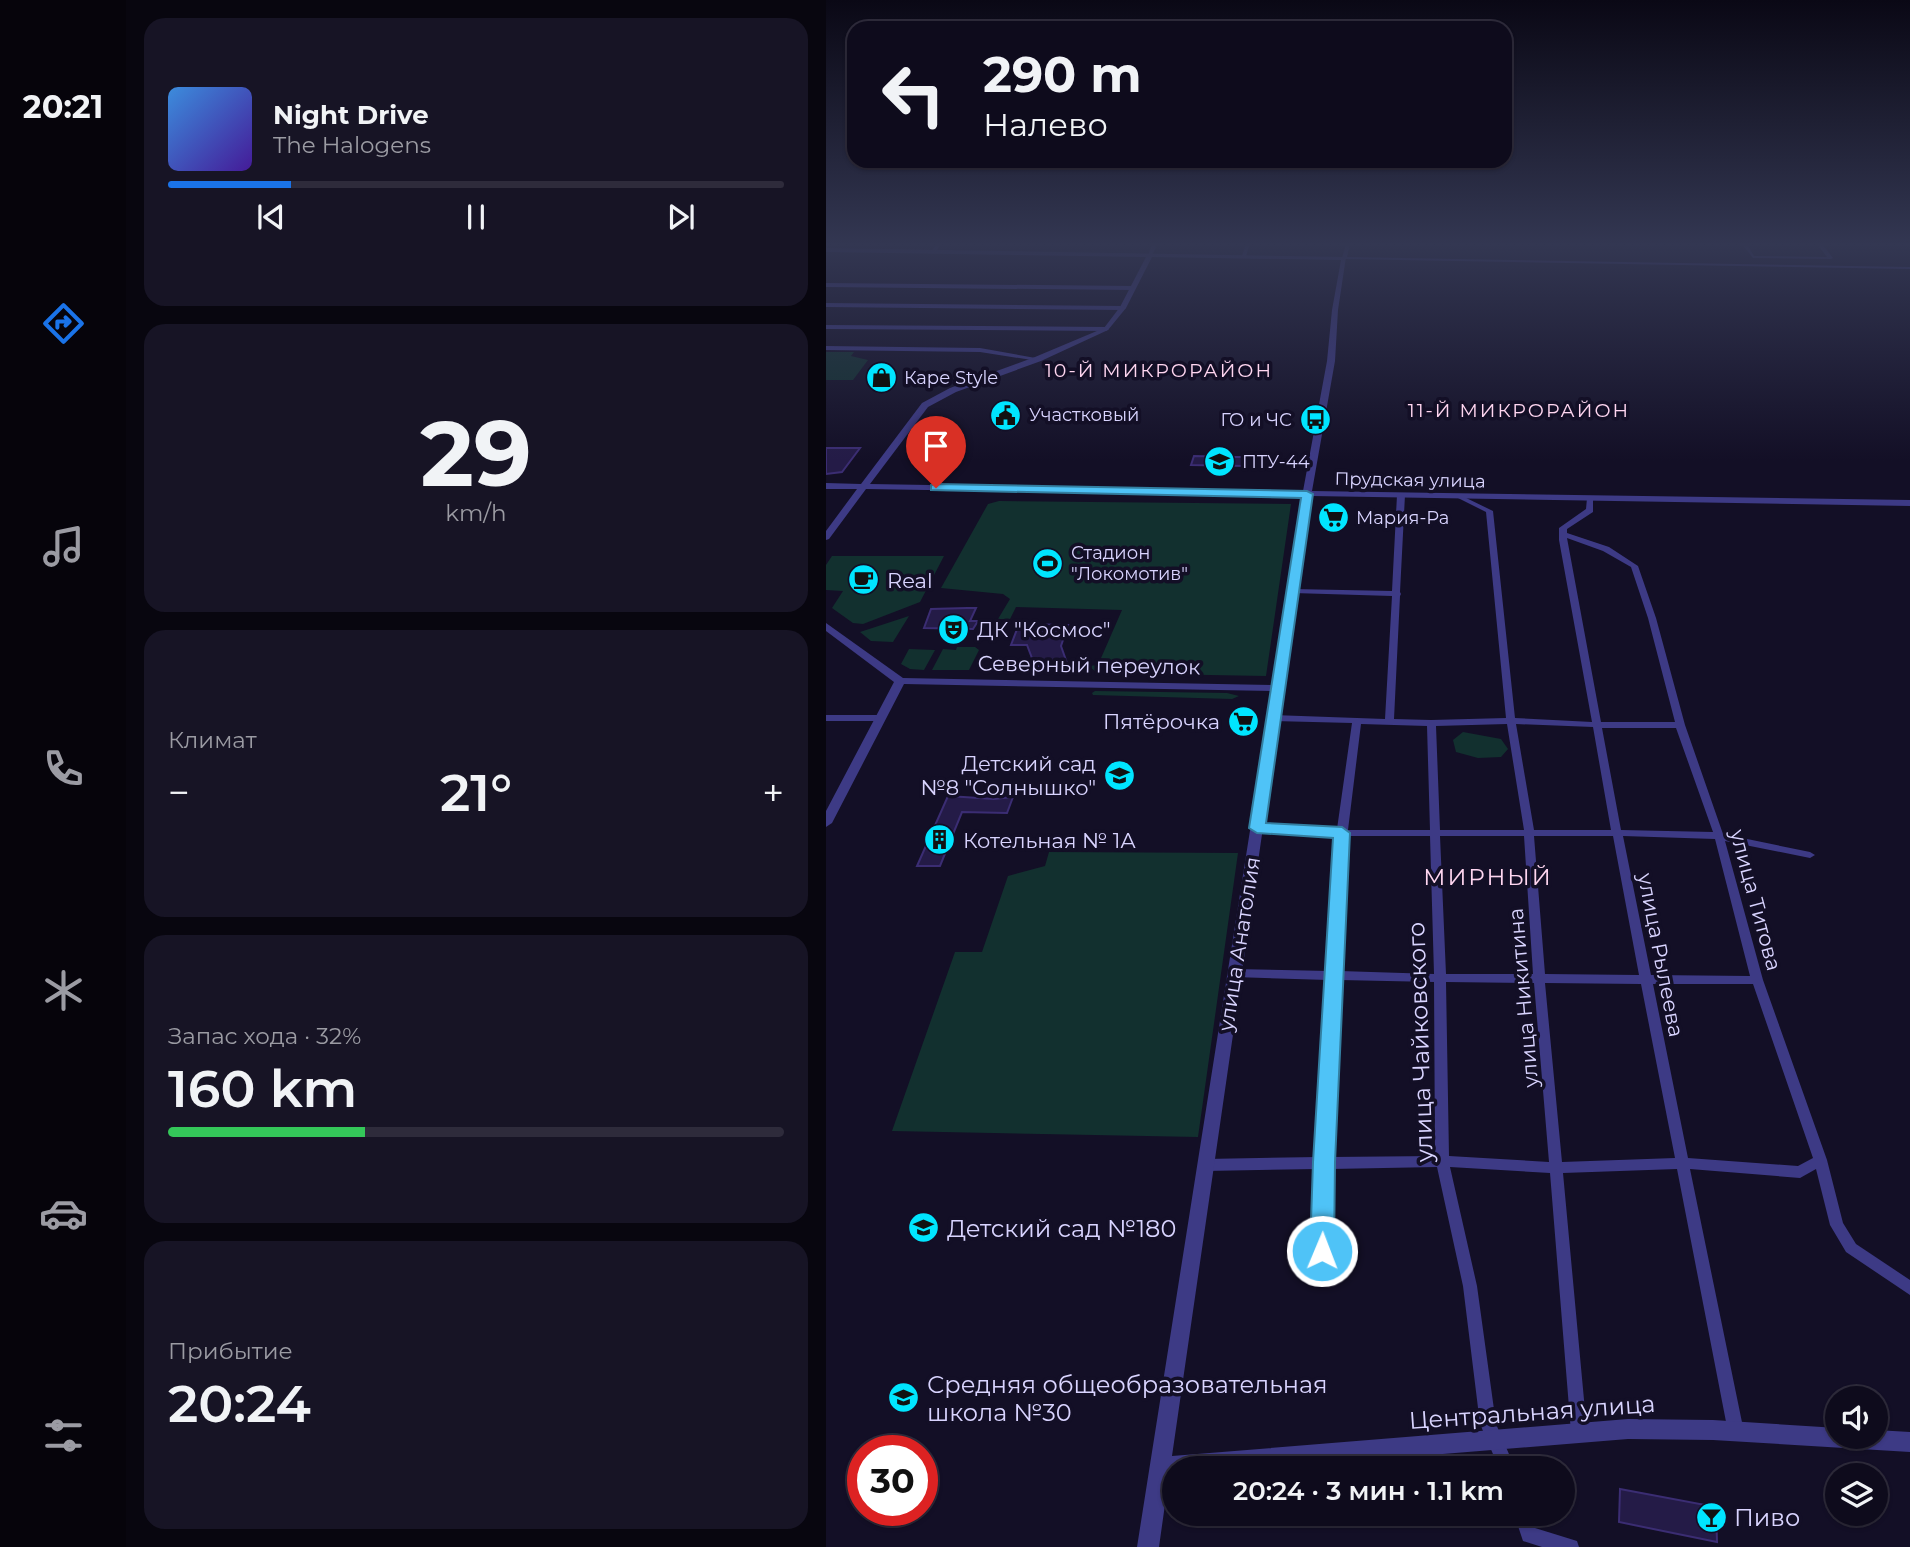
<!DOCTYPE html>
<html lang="ru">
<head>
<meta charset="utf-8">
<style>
  body { margin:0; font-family:Montserrat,sans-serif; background:#171425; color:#f1f3f6; height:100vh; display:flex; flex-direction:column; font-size:26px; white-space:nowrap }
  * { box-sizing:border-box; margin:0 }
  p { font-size:23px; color:#9b9ba3 }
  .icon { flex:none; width:38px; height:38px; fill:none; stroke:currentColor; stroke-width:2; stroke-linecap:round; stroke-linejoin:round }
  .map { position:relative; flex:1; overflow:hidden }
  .details { display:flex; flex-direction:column; gap:18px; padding:18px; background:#08060f; width:700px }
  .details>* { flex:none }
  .guide { position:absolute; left:21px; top:21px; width:665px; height:147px; border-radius:21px; box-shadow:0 2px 5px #0004,0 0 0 2px #2e2b3b; background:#0e0b1c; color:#f1f3f6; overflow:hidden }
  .controls { position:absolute; left:999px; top:1386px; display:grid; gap:14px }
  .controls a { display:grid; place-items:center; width:63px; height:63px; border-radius:50%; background:#0e0b1c; box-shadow:0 2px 5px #0004,0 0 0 2px #2e2b3b; font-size:35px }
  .speed { position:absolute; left:21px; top:1435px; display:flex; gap:14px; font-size:35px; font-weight:700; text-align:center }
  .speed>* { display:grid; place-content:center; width:91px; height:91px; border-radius:50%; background:#0e0b1c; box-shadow:0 2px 5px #0004,0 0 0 2px #2e2b3b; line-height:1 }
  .speed .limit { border:10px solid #d22; background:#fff; color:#111 }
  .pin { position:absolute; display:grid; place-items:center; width:60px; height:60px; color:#fff; margin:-72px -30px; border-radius:50% 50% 50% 0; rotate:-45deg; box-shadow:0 0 7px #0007 }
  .pin .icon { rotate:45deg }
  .me { position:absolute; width:77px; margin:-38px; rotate:1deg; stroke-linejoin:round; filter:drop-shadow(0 0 5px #0008) }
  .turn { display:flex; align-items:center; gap:24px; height:147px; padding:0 21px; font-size:32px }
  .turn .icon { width:91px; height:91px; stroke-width:2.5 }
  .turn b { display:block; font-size:49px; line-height:60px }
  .big { font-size:52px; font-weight:600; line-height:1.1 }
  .details .card { flex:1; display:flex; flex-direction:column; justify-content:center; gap:10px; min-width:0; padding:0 24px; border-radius:21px; background:#171425 }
  .details .dial { align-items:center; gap:0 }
  .dial b { font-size:91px; line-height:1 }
  .song { display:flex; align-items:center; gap:21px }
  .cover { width:84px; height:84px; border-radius:10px; background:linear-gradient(135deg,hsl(210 70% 55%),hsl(260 70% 35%)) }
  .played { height:7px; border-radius:4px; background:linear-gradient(90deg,#1a73e8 20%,#2e2b3b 20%) }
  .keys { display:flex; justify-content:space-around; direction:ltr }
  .heat { display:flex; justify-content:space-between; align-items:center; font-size:38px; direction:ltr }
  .charge { height:10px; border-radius:5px; background:linear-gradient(90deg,#34c759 32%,#2e2b3b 0) }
  .trip { position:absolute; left:336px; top:1456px; width:413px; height:70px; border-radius:35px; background:#0e0b1c; box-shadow:0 2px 5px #0004,0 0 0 2px #2e2b3b; font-weight:600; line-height:70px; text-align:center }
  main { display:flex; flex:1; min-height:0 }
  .tabs { display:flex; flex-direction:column; width:126px; justify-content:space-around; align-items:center; background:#06040b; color:#9b9ba3 }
  .tabs .icon { width:49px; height:49px }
  .tabs .selected { color:#1a73e8 }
  .tabs b { font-size:32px; color:#f1f3f6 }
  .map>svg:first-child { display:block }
</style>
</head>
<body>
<main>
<nav class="tabs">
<b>20:21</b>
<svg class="icon selected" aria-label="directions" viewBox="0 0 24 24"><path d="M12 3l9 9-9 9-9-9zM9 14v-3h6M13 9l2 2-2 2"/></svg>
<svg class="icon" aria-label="music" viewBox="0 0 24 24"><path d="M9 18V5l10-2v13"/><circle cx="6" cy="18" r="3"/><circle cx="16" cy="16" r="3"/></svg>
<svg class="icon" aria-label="phone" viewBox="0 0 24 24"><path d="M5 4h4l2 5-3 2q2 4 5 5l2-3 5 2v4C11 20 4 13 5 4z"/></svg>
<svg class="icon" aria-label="climate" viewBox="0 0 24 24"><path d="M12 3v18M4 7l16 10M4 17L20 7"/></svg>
<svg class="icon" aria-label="car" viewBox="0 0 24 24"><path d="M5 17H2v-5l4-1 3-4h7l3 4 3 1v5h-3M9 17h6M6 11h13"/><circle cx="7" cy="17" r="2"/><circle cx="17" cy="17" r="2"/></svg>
<svg class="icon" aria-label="filters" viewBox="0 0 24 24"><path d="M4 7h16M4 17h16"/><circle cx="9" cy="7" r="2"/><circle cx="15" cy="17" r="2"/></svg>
</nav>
<section class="details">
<div class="card">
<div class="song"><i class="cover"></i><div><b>Night Drive</b><p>The Halogens</p></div></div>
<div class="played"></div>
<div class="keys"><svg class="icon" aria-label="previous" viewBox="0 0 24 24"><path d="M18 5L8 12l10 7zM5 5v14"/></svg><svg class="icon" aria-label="pause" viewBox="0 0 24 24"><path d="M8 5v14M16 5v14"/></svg><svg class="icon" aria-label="next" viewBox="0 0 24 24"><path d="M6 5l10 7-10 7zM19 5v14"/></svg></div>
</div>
<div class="card dial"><b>29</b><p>km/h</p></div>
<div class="card"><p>Климат</p>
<div class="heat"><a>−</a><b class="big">21°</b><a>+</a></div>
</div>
<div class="card"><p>Запас хода · 32%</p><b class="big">160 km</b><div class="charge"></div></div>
<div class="card"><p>Прибытие</p><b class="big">20:24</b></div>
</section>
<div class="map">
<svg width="1084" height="1547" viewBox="0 0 1084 1547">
  <rect width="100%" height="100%" fill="#130f26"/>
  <path fill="#12302f" d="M0 352H28L25 356 42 360 27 380H0Z
    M173 501 465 504 440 676 271 673 263 666 272 665 296 610 190 607 184 619H172L184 599 177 594 115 588 162 504Z
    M6 556H118L94 602 37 624 27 623 6 608 17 591 0 590V565Z
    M83 616 67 642 45 641 34 632Z
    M131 647H149L153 650 143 670H106L117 649 130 650Z
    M83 649 109 650 98 670 84 669 75 664Z
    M269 691 401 693 413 696 406 699 267 695 266 693Z
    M637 732 675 739 682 749 675 757 652 758 630 752 627 740Z
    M223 852 412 853 372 1137 66 1131 129 952H156L182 876 219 866Z"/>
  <path fill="#241b47" stroke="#3b2d73" stroke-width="2" d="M0 448H34L16 472 0 474Z
    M368 456 411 457H421L419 466 365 465Z
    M141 608H150L144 621H152L147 629 98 628 105 609Z
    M193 624 242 625 235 646 242 666H209L201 645H185Z
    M122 796 168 799 187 797 181 813 136 812 114 866H91Z
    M794 1489 890 1507 891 1542 793 1522Z"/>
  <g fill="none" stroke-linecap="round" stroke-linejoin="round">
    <path fill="#3d3a85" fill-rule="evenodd" d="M110 244H115L109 253H105Z
      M326 244H331L326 256H322Z
      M420 244H424L420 256 418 257 416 256Z
      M520 244H524L521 257 1084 267V269L518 259 516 258Z
      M916 244H921L928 256 1001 257 991 244H996L1007 258 1005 259 927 258Z
      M0 283 307 286 310 288 307 290 0 287Z
      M0 303 297 306 300 308 297 310 0 307Z
      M0 325 280 327 283 329 280 331 0 329Z
      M0 346 154 348 215 359 212 361 154 352 0 350Z
      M575 493 579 495 574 592 575 594 574 596 568 719 605 720 680 718 660 512 630 497V495L632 494 667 511 689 718 766 722 733 540V528L760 509 761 498 765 496 767 497V512L741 529V533L783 547 812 566 830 618 859 725 897 834 984 852 989 855 984 858 899 841 937 980 1001 1160 1017 1223 1030 1244 1084 1280V1295L1020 1252 1004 1225 990 1169 974 1178 864 1169 918 1432 916 1438 910 1440 904 1438 902 1432 851 1169 737 1173 761 1432 759 1438 753 1440 747 1438 745 1432 724 1173 624 1167 651 1286 670 1424 689 1468H673L654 1424 637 1286 611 1167 505 1169 503 1251 501 1255 496 1257 491 1255 489 1251 491 1169 379 1171 374 1169 372 1165 374 1161 379 1159 492 1157 502 980 408 977 404 976 402 973 404 970 408 969 503 971 511 836 431 831 426 828 431 825 511 829 526 723 447 721 442 718 447 715 559 719 566 596 467 593 463 591 467 589 566 591 571 495ZM741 538 777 551 805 567 822 618 849 722H775ZM535 724 601 726 604 830H522ZM681 724 698 830H614L610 726ZM690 724 767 727 785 830H708ZM776 728H850L887 832 795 830ZM521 836H604L608 974 514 971ZM614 836H698L707 974H620ZM708 836H787L813 975 719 974ZM797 836 889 839 924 976 825 975ZM514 980 608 982 609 1156 505 1157ZM620 982 708 983 723 1162 623 1156ZM719 983 815 984 849 1158 736 1162ZM827 984H927L987 1158 972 1166 862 1158Z
      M0 715H55L60 718 55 721H0Z
      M688 1514H704L709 1528 751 1541 753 1547H716L697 1541Z"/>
    <path fill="#3d3a85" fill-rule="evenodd" d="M0 248 520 257 512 310 509 361 486 491 1084 500V506L485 496 346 1456 802 1419 887 1420 1012 1428V1437H1050V1430L1084 1432V1452L887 1440 802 1439 443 1468H348V1476H343L333 1547H311L446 691 78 684 6 823 0 827V811L68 682 0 631V623L77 678 447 685 476 496 40 489 3 539 0 540V531L31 489H0V483L35 484 96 403 124 388 209 357 278 328 294 307 320 257 0 252ZM326 257 515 260 506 310 501 361 477 491 44 484 102 407 130 392 215 361 282 330 300 308Z"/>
  </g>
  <linearGradient id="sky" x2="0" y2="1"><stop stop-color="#0a0815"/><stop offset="0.53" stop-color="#333752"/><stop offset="1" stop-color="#333752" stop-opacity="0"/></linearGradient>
  <rect width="1084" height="461" fill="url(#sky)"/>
  <path fill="#4fc3f7" stroke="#337fa1" stroke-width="2" d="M110 484 481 491 487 494 440 823 516 827 524 833 509 1162 508 1251 504 1258 496 1261 488 1258 484 1251 487 1162 507 838 431 833 423 828 475 498 105 490V485Z"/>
  <defs>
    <symbol id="shop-disc" viewBox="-11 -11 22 22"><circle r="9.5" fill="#00e5ff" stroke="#130f26"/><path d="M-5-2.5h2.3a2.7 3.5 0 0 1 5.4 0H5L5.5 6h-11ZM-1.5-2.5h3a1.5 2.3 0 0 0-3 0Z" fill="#111"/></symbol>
    <symbol id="civic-disc" viewBox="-11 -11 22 22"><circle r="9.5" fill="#00e5ff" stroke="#130f26"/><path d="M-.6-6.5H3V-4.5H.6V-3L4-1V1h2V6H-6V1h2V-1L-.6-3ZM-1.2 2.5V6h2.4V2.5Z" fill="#111"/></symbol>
    <symbol id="bus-disc" viewBox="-11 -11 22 22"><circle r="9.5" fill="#00e5ff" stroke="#130f26"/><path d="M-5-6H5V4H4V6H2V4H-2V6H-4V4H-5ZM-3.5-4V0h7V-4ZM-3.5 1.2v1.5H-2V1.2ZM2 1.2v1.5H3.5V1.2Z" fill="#111"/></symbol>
    <symbol id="university-disc" viewBox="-11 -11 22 22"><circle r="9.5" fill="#00e5ff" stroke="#130f26"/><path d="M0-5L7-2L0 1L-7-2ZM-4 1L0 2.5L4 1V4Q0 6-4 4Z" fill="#111"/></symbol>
    <symbol id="supermarket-disc" viewBox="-11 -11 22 22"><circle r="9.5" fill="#00e5ff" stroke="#130f26"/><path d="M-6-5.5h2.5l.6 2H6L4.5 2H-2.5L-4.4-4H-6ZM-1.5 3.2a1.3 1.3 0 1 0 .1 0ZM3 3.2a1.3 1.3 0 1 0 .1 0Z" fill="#111"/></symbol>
    <symbol id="stadium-disc" viewBox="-11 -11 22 22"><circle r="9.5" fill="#00e5ff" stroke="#130f26"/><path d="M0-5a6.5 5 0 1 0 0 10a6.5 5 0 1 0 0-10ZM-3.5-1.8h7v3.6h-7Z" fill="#111"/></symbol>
    <symbol id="cafe-disc" viewBox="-11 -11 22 22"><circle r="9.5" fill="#00e5ff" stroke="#130f26"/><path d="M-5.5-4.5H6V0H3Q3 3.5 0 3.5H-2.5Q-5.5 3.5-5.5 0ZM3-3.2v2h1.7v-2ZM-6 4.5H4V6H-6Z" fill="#111"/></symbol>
    <symbol id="theatre-disc" viewBox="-11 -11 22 22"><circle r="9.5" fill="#00e5ff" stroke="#130f26"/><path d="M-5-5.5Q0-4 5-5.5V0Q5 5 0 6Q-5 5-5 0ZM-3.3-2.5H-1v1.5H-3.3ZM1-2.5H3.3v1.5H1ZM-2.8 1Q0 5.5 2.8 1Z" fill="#111"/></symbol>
    <symbol id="school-disc" viewBox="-11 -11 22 22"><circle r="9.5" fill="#00e5ff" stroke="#130f26"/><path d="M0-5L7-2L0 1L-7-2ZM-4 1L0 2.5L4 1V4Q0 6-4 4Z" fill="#111"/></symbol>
    <symbol id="building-disc" viewBox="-11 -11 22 22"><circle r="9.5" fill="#00e5ff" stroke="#130f26"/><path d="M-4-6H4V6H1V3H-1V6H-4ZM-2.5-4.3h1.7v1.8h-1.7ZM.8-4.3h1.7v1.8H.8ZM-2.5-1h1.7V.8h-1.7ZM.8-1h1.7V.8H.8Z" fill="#111"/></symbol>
    <symbol id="bar-disc" viewBox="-11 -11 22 22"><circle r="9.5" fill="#00e5ff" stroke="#130f26"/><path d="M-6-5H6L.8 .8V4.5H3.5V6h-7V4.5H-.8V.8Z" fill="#111"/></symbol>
  </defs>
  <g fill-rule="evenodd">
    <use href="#shop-disc" x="38" y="360" width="35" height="35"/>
    <use href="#civic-disc" x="162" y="398" width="35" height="35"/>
    <use href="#bus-disc" x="472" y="402" width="35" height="35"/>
    <use href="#university-disc" x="376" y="444" width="35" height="35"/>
    <use href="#supermarket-disc" x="490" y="500" width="35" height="35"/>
    <use href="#stadium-disc" x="204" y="546" width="35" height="35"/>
    <use href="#cafe-disc" x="20" y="562" width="35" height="35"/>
    <use href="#theatre-disc" x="110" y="612" width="35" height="35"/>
    <use href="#supermarket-disc" x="400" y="704" width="35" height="35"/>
    <use href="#school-disc" x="276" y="758" width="35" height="35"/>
    <use href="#building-disc" x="96" y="822" width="35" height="35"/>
    <use href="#school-disc" x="80" y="1210" width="35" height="35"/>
    <use href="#school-disc" x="60" y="1380" width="35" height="35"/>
    <use href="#bar-disc" x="868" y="1500" width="35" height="35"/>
  </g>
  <g text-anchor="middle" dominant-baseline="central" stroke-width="7" stroke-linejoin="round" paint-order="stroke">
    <g font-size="18" fill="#d9d4ff" stroke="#130f26" text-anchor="start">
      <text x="78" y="378">Каре Style</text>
      <text x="203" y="415">Участковый</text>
      <text x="466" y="420" text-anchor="end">ГО и ЧС</text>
      <text x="416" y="462">ПТУ-44</text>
      <text x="530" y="518">Мария-Ра</text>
      <text x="245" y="553">Стадион<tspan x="245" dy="21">"Локомотив"</tspan></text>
    </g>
    <g font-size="18" fill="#d9d4ff" stroke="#130f26">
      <text transform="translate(584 480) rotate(1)">Прудская улица</text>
    </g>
    <g font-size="19" letter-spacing="2" fill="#ffd6f0" stroke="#130f26">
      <text x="333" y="370">10-Й МИКРОРАЙОН</text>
      <text x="693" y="410">11-Й МИКРОРАЙОН</text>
    </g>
    <g font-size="21" fill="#d9d4ff" stroke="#130f26" text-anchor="start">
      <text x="61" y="580">Real</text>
      <text x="151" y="629">ДК "Космос"</text>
      <text x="394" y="721" text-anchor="end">Пятёрочка</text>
      <text x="270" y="763" text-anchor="end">Детский сад<tspan x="270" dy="24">№8 "Солнышко"</tspan></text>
      <text x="137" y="840">Котельная № 1А</text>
    </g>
    <g font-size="21" fill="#d9d4ff" stroke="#130f26">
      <text transform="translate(263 665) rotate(1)">Северный переулок</text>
      <text transform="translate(930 900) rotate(75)">улица Титова</text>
      <text transform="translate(413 944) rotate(-81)">улица Анатолия</text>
      <text transform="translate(835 955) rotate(79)">улица Рылеева</text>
      <text transform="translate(697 998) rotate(-95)">улица Никитина</text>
    </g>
    <g font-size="23" letter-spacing="2" fill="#ffd6f0" stroke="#130f26">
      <text x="662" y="877">МИРНЫЙ</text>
    </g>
    <g font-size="24" fill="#d9d4ff" stroke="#130f26">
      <text transform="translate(594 1042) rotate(-92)">улица Чайковского</text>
      <text transform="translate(706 1412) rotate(-4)">Центральная улица</text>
    </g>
    <g font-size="24" fill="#d9d4ff" stroke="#130f26" text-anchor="start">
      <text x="121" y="1228">Детский сад №180</text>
      <text x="101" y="1384">Средняя общеобразовательная<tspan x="101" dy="28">школа №30</tspan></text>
      <text x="908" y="1517">Пиво</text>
    </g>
  </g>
</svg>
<div class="controls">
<a><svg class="icon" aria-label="sound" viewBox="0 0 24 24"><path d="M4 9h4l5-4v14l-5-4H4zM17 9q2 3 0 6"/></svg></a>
<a><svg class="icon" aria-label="layers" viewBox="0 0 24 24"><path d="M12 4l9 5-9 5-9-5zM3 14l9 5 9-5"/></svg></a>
</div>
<div class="speed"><div class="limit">30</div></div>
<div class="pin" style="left:110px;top:488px;background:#d93025"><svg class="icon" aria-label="arrive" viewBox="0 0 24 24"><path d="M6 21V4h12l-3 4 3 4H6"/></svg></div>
<svg class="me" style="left:496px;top:1251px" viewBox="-20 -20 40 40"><circle r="17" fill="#4fc3f7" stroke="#fff" stroke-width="3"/><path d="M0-11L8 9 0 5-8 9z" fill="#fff"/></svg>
<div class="trip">20:24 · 3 мин · 1.1 km</div>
<div class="guide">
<div class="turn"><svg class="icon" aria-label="left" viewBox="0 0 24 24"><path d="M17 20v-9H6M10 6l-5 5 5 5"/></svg><div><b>290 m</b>Налево</div></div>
</div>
</div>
</main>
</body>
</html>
